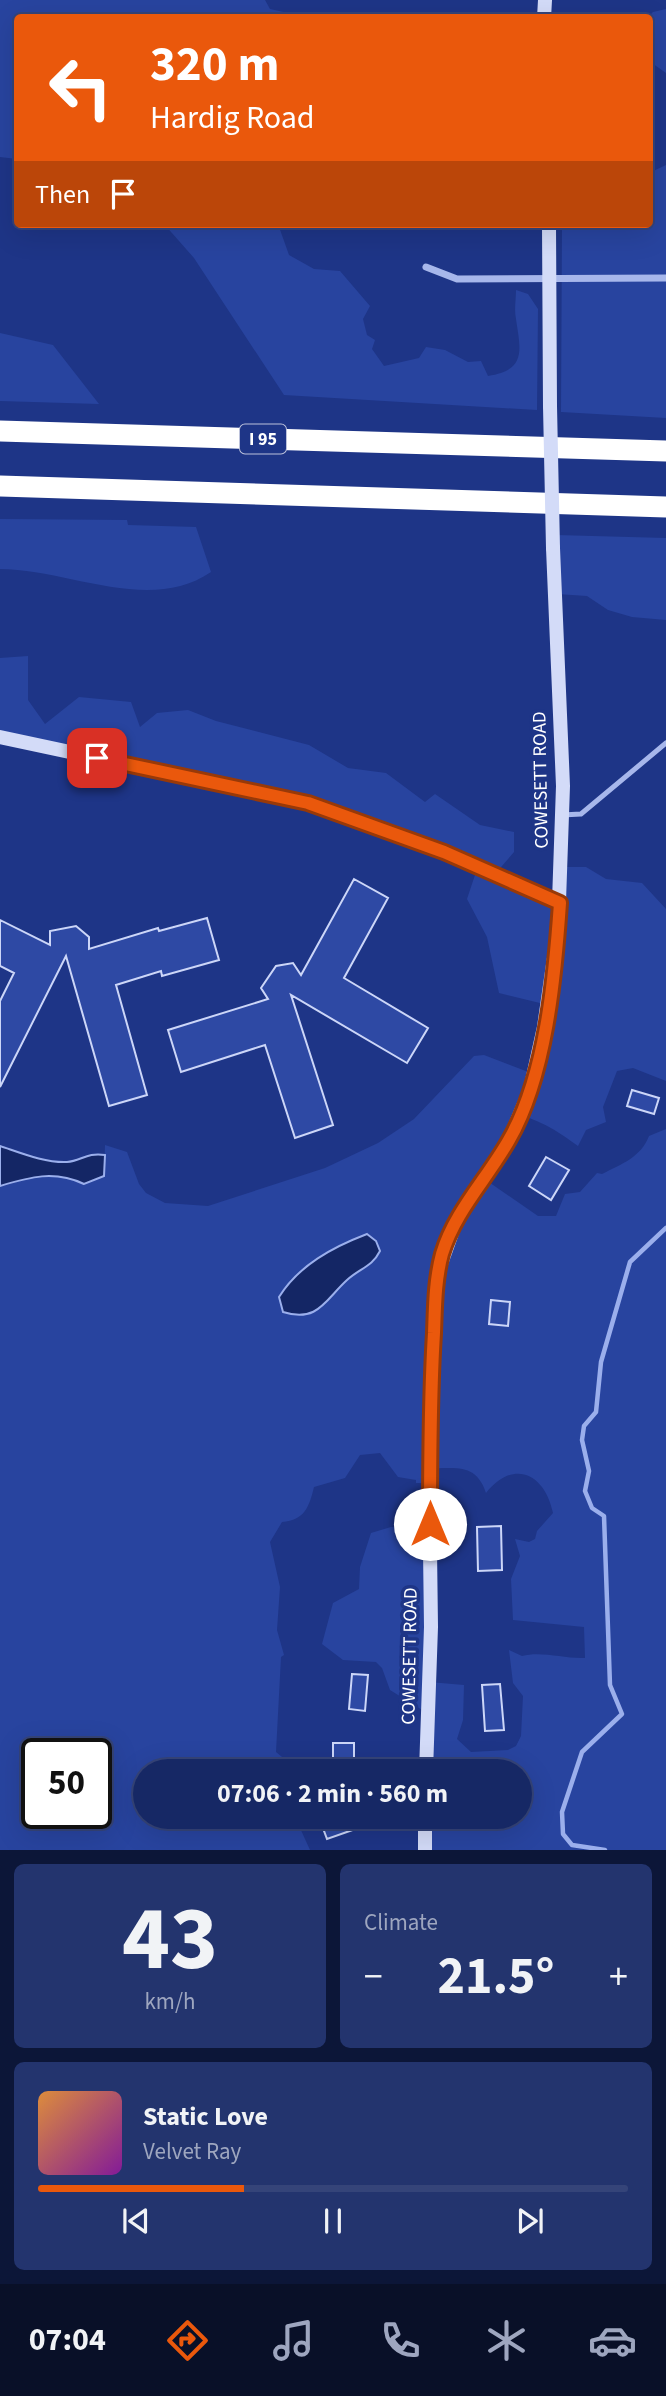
<!DOCTYPE html>
<html lang="en">
<head>
<meta charset="utf-8">
<style>
  body { margin:0; font-family:"Source Sans 3",sans-serif; background:#23346e; color:#f1f3f6; height:100vh; display:flex; flex-direction:column; font-size:26px; white-space:nowrap }
  * { box-sizing:border-box; margin:0 }
  p { font-size:23px; color:#9ea6bf }
  .icon { flex:none; width:38px; height:38px; fill:none; stroke:currentColor; stroke-width:2; stroke-linecap:round; stroke-linejoin:round }
  .map { position:relative; height:1850px; overflow:hidden }
  .panel { display:flex; flex-direction:column; gap:14px; padding:14px; background:#0c1638; flex:1 }
  .panel>* { flex:none }
  .banner { position:absolute; left:14px; top:14px; width:639px; height:214px; border-radius:7px; box-shadow:0 7px 28px #0002,0 0 0 2px #354479; background:#ea580c; color:#fff; overflow:hidden }
  .speed { position:absolute; left:21px; top:1738px; display:flex; gap:14px; font-size:35px; font-weight:700; text-align:center }
  .speed>* { display:grid; place-content:center; width:91px; height:91px; border-radius:50%; background:#162865; box-shadow:0 7px 28px #0002,0 0 0 2px #354479; line-height:1 }
  .speed .limit { border:4px solid #111; border-radius:10px; background:#fff; color:#111 }
  .pin { position:absolute; display:grid; place-items:center; width:60px; height:60px; color:#fff; margin:-30px; border-radius:14px; box-shadow:0 4px 10px #0006 }
  .me { position:absolute; width:77px; margin:-38px; rotate:0deg; stroke-linejoin:round; filter:drop-shadow(0 0 5px #0008) }
  .turn { display:flex; align-items:center; gap:24px; height:147px; padding:0 21px; font-size:32px }
  .turn .icon { width:91px; height:91px; stroke-width:2.5 }
  .turn b { display:block; font-size:49px; line-height:60px }
  .then { display:flex; align-items:center; height:66px; padding:0 21px; background:#0003; gap:14px; font-size:26px }
  .big { font-size:52px; font-weight:700; line-height:1.1 }
  .panel .tile { flex:1; display:flex; flex-direction:column; justify-content:center; gap:10px; min-width:0; padding:0 24px; border-radius:10px; background:#23346e }
  .panel .dial { align-items:center; gap:0 }
  .dial b { font-size:91px; line-height:1 }
  .song { display:flex; align-items:center; gap:21px }
  .cover { width:84px; height:84px; border-radius:10px; background:linear-gradient(135deg,hsl(30 70% 55%),hsl(290 70% 35%)) }
  .played { height:7px; border-radius:4px; background:linear-gradient(90deg,#ea580c 35%,#354479 35%) }
  .keys { display:flex; justify-content:space-around; direction:ltr }
  .heat { display:flex; justify-content:space-between; align-items:center; font-size:38px; direction:ltr }
  .panel .tiles { flex:1; display:grid; gap:14px; grid-template-columns:1fr 1fr }
  .tile:last-child { grid-column:span 2 }
  .trip { position:absolute; left:133px; top:1759px; width:399px; height:70px; border-radius:35px; background:#162865; box-shadow:0 7px 28px #0002,0 0 0 2px #354479; font-weight:700; line-height:70px; text-align:center }
  .tabs { display:flex; height:112px; justify-content:space-around; align-items:center; background:#091028; color:#9ea6bf }
  .tabs .icon { width:49px; height:49px }
  .tabs .selected { color:#ea580c }
  .tabs b { font-size:32px; color:#f1f3f6 }
  .map>svg:first-child { display:block }
</style>
</head>
<body>
<div class="map">
<svg width="666" height="1850" viewBox="0 0 666 1850">
  <rect width="100%" height="100%" fill="#1e3587"/>
  <path fill="#28449f" fill-rule="evenodd" d="M0 0H265L270 9 288 13V17L18 18 17 159 0 157Z
    M666 9V73L649 61 648 17 653 12Z
    M666 165V418L561 412 562 224H649V173Z
    M164 224H278L289 255 314 269 340 271 370 306 363 319 367 335 375 340 372 349 384 366 419 358 426 347 445 350 468 362 481 361 488 376C528 370 520 348 516 319 514 310 516 299 516 290L528 294 538 309 537 410 284 395 194 258Z
    M0 333 53 345 99 404 0 401Z
    M0 519 127 520 128 525 196 527 211 572C150 614 67 569 0 569Z
    M556 535 666 538V620L632 617 608 610 587 596 557 594Z
    M28 656V700L45 724 79 697 131 702 140 727 157 713 188 710 216 721 309 745 348 768 386 773 425 802 435 794 480 825 514 832V852L495 874 548 898 559 892 560 867H586L606 879 642 883 666 909V1081L633 1068 617 1071 603 1107 606 1122 586 1130 578 1146C557 1131 547 1124 521 1115L483 1178 538 1216H556L565 1194 580 1192 597 1173 602 1174C622 1164 641 1157 649 1136L666 1129V1850H429V1817L520 1816V1771H429L427 1713 390 1690 382 1668 376 1662 343 1660 322 1644 333 1603 359 1589 360 1567 371 1533 391 1527 428 1529 429 1682 464 1685 463 1720 457 1739 471 1752 508 1750 516 1746 521 1736 523 1696 513 1683 509 1650 522 1656C542 1651 564 1659 585 1658L584 1627 513 1620 511 1579 520 1556 515 1539 529 1542 535 1539 537 1531 553 1513C545 1474 514 1458 486 1493 476 1463 457 1469 430 1468L427 1483H416V1480L398 1477 380 1453 360 1455 345 1478 314 1487C309 1507 305 1520 282 1522L270 1542 280 1587 277 1630 284 1655 281 1657 276 1752 299 1771H145V1816L299 1817 300 1828 310 1850H0V1187C30 1177 54 1170 84 1184L104 1176 105 1145 127 1152 139 1184 146 1193 165 1203 208 1206 325 1168 378 1143 414 1119 474 1056 484 1055 531 1073 544 1004 499 993 487 937 467 899 477 869 375 826 0 737V658ZM37 1754H96V1813H37Z"/>
  <path fill="#142665" stroke="#9bafec" stroke-width="2" d="M0 1146C21 1153 45 1163 67 1162 81 1161 87 1152 105 1155L104 1176 84 1184C54 1170 30 1177 0 1186Z
    M367 1234 376 1241 380 1251C372 1267 360 1268 347 1280 325 1300 318 1323 283 1312L279 1297C299 1265 333 1247 367 1234Z"/>
  <g fill="none" stroke-linecap="round" stroke-linejoin="round">
    <path stroke="#9bafec" stroke-width="4.5" d="M605 1850 572 1845 563 1834 562 1812 582 1752 622 1714 610 1685 604 1516 592 1508 585 1491 589 1471 582 1440 584 1426 596 1412 601 1362 630 1262 666 1228"/>
  </g>
  <path fill="#2e49a4" stroke="#ccd6f8" stroke-width="2" d="M354 879 388 898 344 978 428 1028 407 1063 291 995 333 1125 295 1138 265 1045 181 1072 168 1030 268 999 261 988 276 966 293 963 301 975Z
    M207 918 219 960 162 976 161 971 116 985 147 1095 109 1106 66 956 0 1087V1001L14 973 0 966V920L50 945V931L76 926 89 937V949L158 928 159 931Z
    M632 1090 659 1098 654 1114 627 1106Z
    M546 1157 569 1170 551 1200 529 1186Z
    M491 1300 510 1302 508 1326 489 1324Z
    M501 1526 502 1570 478 1571 477 1527Z
    M352 1674 368 1675 365 1711 349 1709Z
    M500 1684 504 1730 485 1731 482 1685Z
    M333 1743H354V1771H333Z
    M331 1816H387V1818L327 1839 320 1820Z"/>
  <g fill="none" stroke-linecap="round" stroke-linejoin="round">
    <path stroke="#a7b7eb" stroke-width="5" d="M562 815 581 814 666 743"/>
    <path stroke="#a7b7eb" stroke-width="7" d="M426 267 457 279 666 278"/>
    <path stroke="#d3dbf8" stroke-width="14" d="M544 18 545 0
      M549 224 550 406
      M0 737 308 803 444 852 560 903
      M426 1771 431 1627 429 1472 432 1361 438 1272 457 1219 509 1140 530 1090 544 1027 558 930 563 786 553 548
      M425 1850V1816"/>
    <path stroke="#fff" stroke-width="21" d="M0 431 666 451
      M0 486 666 507"/>
    <path stroke="#d3dbf8" stroke-width="14" d="M550 406 553 548"/>
  </g>
  <g fill="none" stroke-linecap="round" stroke-linejoin="round">
    <defs>
      <path id="route" d="M97 758 308 803 444 852 560 903C555 976 546 1076 509 1140 487 1179 455 1211 442 1254 435 1280 435 1307 434 1333 430 1397 430 1461 430 1524"/>
    </defs>
    <use href="#route" stroke="#983908" stroke-width="18"/>
    <use href="#route" stroke="#ea580c" stroke-width="12"/>
  </g>
  <g text-anchor="middle" dominant-baseline="central" stroke-width="7" stroke-linejoin="round" paint-order="stroke">
    <rect fill="#1e3587" stroke="#bcc2db" stroke-width="2" x="240" y="424.5" width="46" height="29" rx="5"/>
    <g font-size="18" font-weight="bold" fill="#fff">
      <text x="263" y="439">I 95</text>
    </g>
    <g font-size="19" fill="#fff" stroke="#1e3587">
      <text transform="translate(541 780) rotate(-91)">COWESETT ROAD</text>
      <text transform="translate(410 1656) rotate(-89)">COWESETT ROAD</text>
    </g>
  </g>
</svg>
<div class="speed"><div class="limit">50</div></div>
<div class="pin" style="left:97px;top:758px;background:#d93025"><svg class="icon" aria-label="arrive" viewBox="0 0 24 24"><path d="M6 21V4h12l-3 4 3 4H6"/></svg></div>
<svg class="me" style="left:430px;top:1524px" viewBox="-20 -20 40 40"><circle r="19" fill="#fff"/><path d="M0-13L10 11 0 6-10 11z" fill="#ea580c"/></svg>
<div class="trip">07:06 · 2 min · 560 m</div>
<div class="banner">
<div class="turn"><svg class="icon" aria-label="left" viewBox="0 0 24 24"><path d="M17 20v-9H6M10 6l-5 5 5 5"/></svg><div><b>320 m</b>Hardig Road</div></div>
<div class="then">Then<svg class="icon" aria-label="arrive" viewBox="0 0 24 24"><path d="M6 21V4h12l-3 4 3 4H6"/></svg></div>
</div>
</div>
<section class="panel">
<div class="tiles">
<div class="tile dial"><b>43</b><p>km/h</p></div>
<div class="tile"><p>Climate</p>
<div class="heat"><a>−</a><b class="big">21.5°</b><a>+</a></div>
</div>
<div class="tile">
<div class="song"><i class="cover"></i><div><b>Static Love</b><p>Velvet Ray</p></div></div>
<div class="played"></div>
<div class="keys"><svg class="icon" aria-label="previous" viewBox="0 0 24 24"><path d="M18 5L8 12l10 7zM5 5v14"/></svg><svg class="icon" aria-label="pause" viewBox="0 0 24 24"><path d="M8 5v14M16 5v14"/></svg><svg class="icon" aria-label="next" viewBox="0 0 24 24"><path d="M6 5l10 7-10 7zM19 5v14"/></svg></div>
</div>
</div>
</section>
<nav class="tabs">
<b>07:04</b>
<svg class="icon selected" aria-label="directions" viewBox="0 0 24 24"><path d="M12 3l9 9-9 9-9-9zM9 14v-3h6M13 9l2 2-2 2"/></svg>
<svg class="icon" aria-label="music" viewBox="0 0 24 24"><path d="M9 18V5l10-2v13"/><circle cx="6" cy="18" r="3"/><circle cx="16" cy="16" r="3"/></svg>
<svg class="icon" aria-label="phone" viewBox="0 0 24 24"><path d="M5 4h4l2 5-3 2q2 4 5 5l2-3 5 2v4C11 20 4 13 5 4z"/></svg>
<svg class="icon" aria-label="climate" viewBox="0 0 24 24"><path d="M12 3v18M4 7l16 10M4 17L20 7"/></svg>
<svg class="icon" aria-label="car" viewBox="0 0 24 24"><path d="M5 17H2v-5l4-1 3-4h7l3 4 3 1v5h-3M9 17h6M6 11h13"/><circle cx="7" cy="17" r="2"/><circle cx="17" cy="17" r="2"/></svg>
</nav>
</body>
</html>
